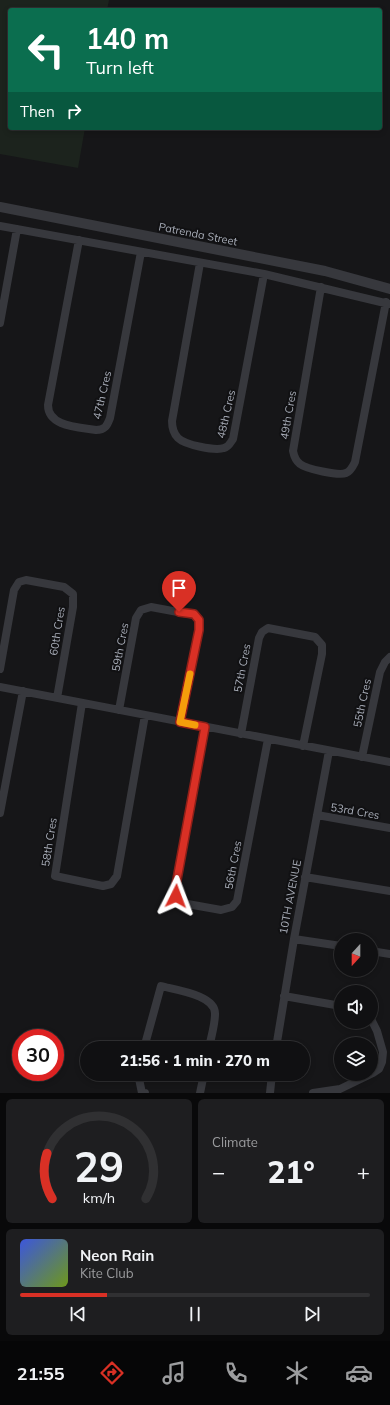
<!DOCTYPE html>
<html lang="en">
<head>
<meta charset="utf-8">
<style>
  body { margin:0; font-family:Mulish,sans-serif; background:#1e1e20; color:#f1f3f6; height:100vh; display:flex; flex-direction:column; font-size:15px; white-space:nowrap }
  * { box-sizing:border-box; margin:0 }
  p { font-size:13px; color:#9c9d9f }
  .icon { flex:none; width:22px; height:22px; fill:none; stroke:currentColor; stroke-width:2; stroke-linecap:round; stroke-linejoin:round }
  .map { position:relative; height:1093px; overflow:hidden }
  .panel { display:flex; flex-direction:column; gap:6px; padding:6px; background:#09090a; flex:1 }
  .panel>* { flex:none }
  .top-card { position:absolute; left:8px; top:8px; width:374px; height:122px; border-radius:4px; box-shadow:0 2px 6px #0003,0 0 0 1px #303032; background:#0b6e4f; color:#fff; overflow:hidden }
  .needle { width:26px; rotate:201deg }
  .buttons { position:absolute; left:334px; top:933px; display:grid; gap:8px }
  .buttons a { display:grid; place-items:center; width:44px; height:44px; border-radius:50%; background:#101012; box-shadow:0 2px 6px #0003,0 0 0 1px #303032; font-size:20px }
  .speed { position:absolute; left:12px; top:1029px; display:flex; gap:8px; font-size:20px; font-weight:700; text-align:center }
  .speed>* { display:grid; place-content:center; width:52px; height:52px; border-radius:50%; background:#101012; box-shadow:0 2px 6px #0003,0 0 0 1px #303032; line-height:1 }
  .speed .limit { border:6px solid #d22; background:#fff; color:#111 }
  .pin { position:absolute; display:grid; place-items:center; width:34px; height:34px; color:#fff; margin:-41px -17px; border-radius:50% 50% 50% 0; rotate:-45deg; box-shadow:0 0 4px #0007 }
  .pin .icon { rotate:45deg }
  .me { position:absolute; width:44px; margin:-22px; rotate:3deg; stroke-linejoin:round; filter:drop-shadow(0 0 3px #0008) }
  .turn { display:flex; align-items:center; gap:14px; height:84px; padding:0 12px; font-size:18px }
  .turn .icon { width:52px; height:52px; stroke-width:2.5 }
  .turn b { display:block; font-size:28px; line-height:34px }
  .then { display:flex; align-items:center; height:38px; padding:0 12px; background:#0003; gap:8px; font-size:15px }
  .big { font-size:30px; font-weight:800; line-height:1.1 }
  .panel .tile { flex:1; display:flex; flex-direction:column; justify-content:center; gap:6px; min-width:0; padding:0 14px; border-radius:6px; background:#1e1e20 }
  .panel .dial { align-items:center; gap:0 }
  .dial svg { height:104px; overflow:visible; fill:none; stroke:#303032; stroke-width:7; stroke-linecap:round; text-anchor:middle }
  .dial text { fill:#f1f3f6; stroke:none }
  .song { display:flex; align-items:center; gap:12px }
  .cover { width:48px; height:48px; border-radius:6px; background:linear-gradient(135deg,hsl(230 70% 55%),hsl(80 70% 35%)) }
  .played { height:4px; border-radius:2px; background:linear-gradient(90deg,#d93025 25%,#303032 25%) }
  .keys { display:flex; justify-content:space-around; direction:ltr }
  .heat { display:flex; justify-content:space-between; align-items:center; font-size:22px; direction:ltr }
  .panel .tiles { flex:1; display:grid; gap:6px; grid-template-columns:1fr 1fr }
  .tile:last-child { grid-column:span 2 }
  .trip { position:absolute; left:80px; top:1041px; width:230px; height:40px; border-radius:20px; background:#101012; box-shadow:0 2px 6px #0003,0 0 0 1px #303032; font-weight:800; line-height:40px; text-align:center }
  .tabs { display:flex; height:64px; justify-content:space-around; align-items:center; background:#060607; color:#9c9d9f }
  .tabs .icon { width:28px; height:28px }
  .tabs .active { color:#d93025 }
  .tabs b { font-size:18px; color:#f1f3f6 }
  .map>svg:first-child { display:block }
</style>
</head>
<body>
<div class="map">
<svg width="390" height="1093" viewBox="0 0 390 1093">
  <rect width="100%" height="100%" fill="#161618"/>
  <path fill="#1c231d" d="M0 0H109L107 10H10V128H85L78 168 0 154Z"/>
  <g fill="none" stroke-linecap="round" stroke-linejoin="round">
    <path stroke="#37383d" stroke-width="8" d="M0 226 264 274 389 304
      M79 240 48 405C48 427 79 427 96 430 105 430 107 426 110 418L141 252
      M200 263 172 421C172 427 173 433 178 438 185 445 215 451 224 448 229 447 230 443 233 439L264 274
      M321 287 293 451C294 456 296 461 300 464 306 469 339 476 346 473 351 471 353 466 355 462L386 302
      M0 323 17 229
      M0 669 14 590 19 582 26 580 64 587 73 594V607L57 698
      M0 687 390 762
      M82 703 55 876 103 886 111 884 117 876 145 715
      M119 710 136 618 141 610 151 607 194 615 199 620V630L180 722
      M205 727 176 885V897L182 903 221 910 232 907 237 901 268 739
      M241 734 259 638 262 632 268 628 315 637 322 645V654L303 746
      M362 757 380 672 385 662 390 657
      M0 813 23 691
      M317 815 390 828
      M305 877 390 891
      M294 939 341 946
      M371 951 390 954
      M284 996 341 1006
      M144 1048 161 986C176 990 216 995 215 1014 215 1025 211 1037 209 1048
      M276 1048 294 939 329 751
      M138 1074 142 1093H145
      M200 1093 204 1074
      M270 1093 272 1074
      M313 1093 340 1089 373 1073 379 1069 382 1062 383 1052 377 1031 371 1019"/>
    <path stroke="#37383d" stroke-width="10" d="M0 207 325 271 390 289"/>
  </g>
  <g fill="none" stroke-linecap="round" stroke-linejoin="round">
    <defs>
      <path id="route" d="M176 896V885L205 727 180 722 199 630V620L194 614 179 612"/>
    </defs>
    <use href="#route" stroke="#8d1f18" stroke-width="10"/>
    <use href="#route" stroke="#d93025" stroke-width="7"/>
    <path stroke="#f59e0b" stroke-width="7" d="M190 674 180 722 195 725"/>
  </g>
  <g text-anchor="middle" dominant-baseline="central" stroke-width="4" stroke-linejoin="round" paint-order="stroke">
    <g font-size="11" fill="#a8adb8" stroke="#111113">
      <text transform="translate(198 234) rotate(11)">Patrenda Street</text>
      <text transform="translate(102 395) rotate(-77)">47th Cres</text>
      <text transform="translate(226 414) rotate(-77)">48th Cres</text>
      <text transform="translate(288 415) rotate(-80)">49th Cres</text>
      <text transform="translate(57 631) rotate(-81)">60th Cres</text>
      <text transform="translate(120 647) rotate(-79)">59th Cres</text>
      <text transform="translate(242 668) rotate(-79)">57th Cres</text>
      <text transform="translate(362 703) rotate(-78)">55th Cres</text>
      <text transform="translate(355 811) rotate(10)">53rd Cres</text>
      <text transform="translate(49 842) rotate(-81)">58th Cres</text>
      <text transform="translate(233 865) rotate(-79)">56th Cres</text>
      <text transform="translate(290 897) rotate(-79)">10TH AVENUE</text>
    </g>
  </g>
</svg>
<div class="buttons">
<a><svg class="needle" viewBox="-14 -14 28 28"><path d="M0-13l5 13h-10z" fill="#e53935"/><path d="M0 13l5-13h-10z" fill="#9c9d9f"/></svg></a>
<a><svg class="icon" aria-label="sound" viewBox="0 0 24 24"><path d="M4 9h4l5-4v14l-5-4H4zM17 9q2 3 0 6"/></svg></a>
<a><svg class="icon" aria-label="layers" viewBox="0 0 24 24"><path d="M12 4l9 5-9 5-9-5zM3 14l9 5 9-5"/></svg></a>
</div>
<div class="speed"><div class="limit">30</div></div>
<div class="pin" style="left:179px;top:612px;background:#d93025"><svg class="icon" aria-label="arrive" viewBox="0 0 24 24"><path d="M6 21V4h12l-3 4 3 4H6"/></svg></div>
<svg class="me" style="left:176px;top:896px" viewBox="-20 -20 40 40"><path d="M0-17L14 15 0 8-14 15z" fill="#d93025" stroke="#fff" stroke-width="4"/></svg>
<div class="trip">21:56 · 1 min · 270 m</div>
<div class="top-card">
<div class="turn"><svg class="icon" aria-label="left" viewBox="0 0 24 24"><path d="M17 20v-9H6M10 6l-5 5 5 5"/></svg><div><b>140 m</b>Turn left</div></div>
<div class="then">Then<svg class="icon" aria-label="right" viewBox="0 0 24 24"><path d="M7 20v-9h11M14 6l5 5-5 5"/></svg></div>
</div>
</div>
<section class="panel">
<div class="tiles">
<div class="tile dial"><svg viewBox="0 0 100 80">
<path d="M14 69A42 42 0 1 1 86 69"/>
<path d="M14 69A42 42 0 0 1 10 34" stroke="#d93025"/>
<text x="50" y="56" font-size="32" font-weight="700">29</text>
<text x="50" y="72" font-size="11">km/h</text>
</svg></div>
<div class="tile"><p>Climate</p>
<div class="heat"><a>−</a><b class="big">21°</b><a>+</a></div>
</div>
<div class="tile">
<div class="song"><i class="cover"></i><div><b>Neon Rain</b><p>Kite Club</p></div></div>
<div class="played"></div>
<div class="keys"><svg class="icon" aria-label="previous" viewBox="0 0 24 24"><path d="M18 5L8 12l10 7zM5 5v14"/></svg><svg class="icon" aria-label="pause" viewBox="0 0 24 24"><path d="M8 5v14M16 5v14"/></svg><svg class="icon" aria-label="next" viewBox="0 0 24 24"><path d="M6 5l10 7-10 7zM19 5v14"/></svg></div>
</div>
</div>
</section>
<nav class="tabs">
<b>21:55</b>
<svg class="icon active" aria-label="directions" viewBox="0 0 24 24"><path d="M12 3l9 9-9 9-9-9zM9 14v-3h6M13 9l2 2-2 2"/></svg>
<svg class="icon" aria-label="music" viewBox="0 0 24 24"><path d="M9 18V5l10-2v13"/><circle cx="6" cy="18" r="3"/><circle cx="16" cy="16" r="3"/></svg>
<svg class="icon" aria-label="phone" viewBox="0 0 24 24"><path d="M5 4h4l2 5-3 2q2 4 5 5l2-3 5 2v4C11 20 4 13 5 4z"/></svg>
<svg class="icon" aria-label="climate" viewBox="0 0 24 24"><path d="M12 3v18M4 7l16 10M4 17L20 7"/></svg>
<svg class="icon" aria-label="car" viewBox="0 0 24 24"><path d="M5 17H2v-5l4-1 3-4h7l3 4 3 1v5h-3M9 17h6M6 11h13"/><circle cx="7" cy="17" r="2"/><circle cx="17" cy="17" r="2"/></svg>
</nav>
</body>
</html>
